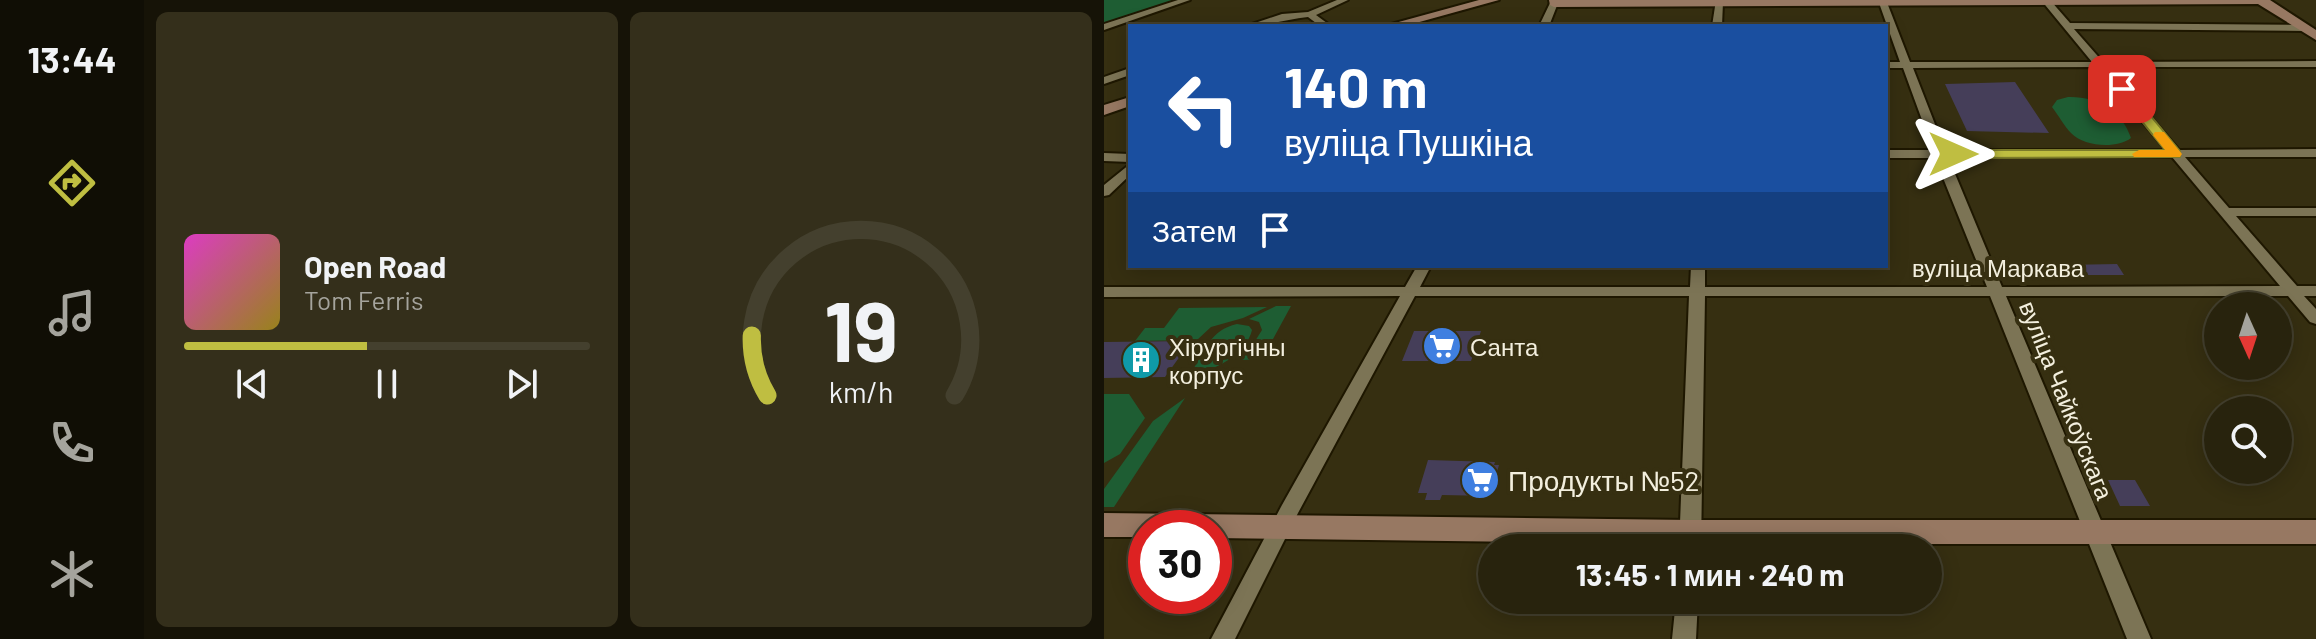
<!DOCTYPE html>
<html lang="ru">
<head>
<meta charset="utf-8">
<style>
  body { margin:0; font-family:Barlow,sans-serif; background:#342f1b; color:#f1f3f6; height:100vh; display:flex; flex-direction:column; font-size:30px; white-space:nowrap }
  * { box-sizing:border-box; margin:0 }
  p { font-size:26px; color:#a5a49d }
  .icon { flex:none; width:44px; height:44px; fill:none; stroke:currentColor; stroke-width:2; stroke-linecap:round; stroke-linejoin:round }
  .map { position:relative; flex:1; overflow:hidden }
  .panel { display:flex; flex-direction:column; gap:12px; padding:12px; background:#161307; width:960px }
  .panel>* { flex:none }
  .top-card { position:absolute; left:24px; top:24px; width:760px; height:244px; border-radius:0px; box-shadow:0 4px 20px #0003,0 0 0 2px #44402e; background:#1a4fa0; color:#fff; overflow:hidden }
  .needle { width:52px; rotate:177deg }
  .fabs { position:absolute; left:1100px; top:292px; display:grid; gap:16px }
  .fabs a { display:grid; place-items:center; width:88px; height:88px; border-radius:50%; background:#28230d; box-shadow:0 4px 20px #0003,0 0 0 2px #44402e; font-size:40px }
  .speed { position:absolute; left:24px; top:510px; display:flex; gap:16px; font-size:40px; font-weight:700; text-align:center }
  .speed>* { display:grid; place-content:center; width:104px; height:104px; border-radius:50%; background:#28230d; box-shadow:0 4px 20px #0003,0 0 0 2px #44402e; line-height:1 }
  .speed .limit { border:12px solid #d22; background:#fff; color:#111 }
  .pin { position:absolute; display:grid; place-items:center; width:68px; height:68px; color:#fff; margin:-34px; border-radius:16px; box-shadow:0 4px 12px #0006 }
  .me { position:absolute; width:88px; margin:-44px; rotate:90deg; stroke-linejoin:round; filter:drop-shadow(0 0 6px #0008) }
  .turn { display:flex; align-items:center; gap:28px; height:168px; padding:0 24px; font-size:36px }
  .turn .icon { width:104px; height:104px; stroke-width:2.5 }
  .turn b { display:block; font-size:56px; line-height:68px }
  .then { display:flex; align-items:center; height:76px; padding:0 24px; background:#0003; gap:16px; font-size:30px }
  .panel .tile { flex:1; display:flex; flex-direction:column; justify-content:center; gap:12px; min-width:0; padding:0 28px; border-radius:12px; background:#342f1b }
  .panel .dial { align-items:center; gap:0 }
  .dial svg { height:208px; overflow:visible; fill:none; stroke:#44402e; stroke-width:7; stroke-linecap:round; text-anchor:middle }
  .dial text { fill:#f1f3f6; stroke:none }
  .song { display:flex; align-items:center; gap:24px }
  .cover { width:96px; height:96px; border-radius:12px; background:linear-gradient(135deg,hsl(310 70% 55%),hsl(50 70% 35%)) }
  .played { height:8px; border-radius:4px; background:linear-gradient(90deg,#bfbe41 45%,#44402e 45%) }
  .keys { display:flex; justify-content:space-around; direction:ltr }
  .panel .tiles { flex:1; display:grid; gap:12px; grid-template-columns:repeat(2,1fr) }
  .trip { position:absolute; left:374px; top:534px; width:464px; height:80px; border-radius:40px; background:#28230d; box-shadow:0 4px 20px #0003,0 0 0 2px #44402e; font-weight:700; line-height:80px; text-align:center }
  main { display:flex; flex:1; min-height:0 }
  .dock { display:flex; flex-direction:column; width:144px; justify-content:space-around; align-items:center; background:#100e05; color:#a5a49d }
  .dock .icon { width:56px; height:56px }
  .dock .current { color:#bfbe41 }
  .dock b { font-size:36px; color:#f1f3f6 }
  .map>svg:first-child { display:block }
</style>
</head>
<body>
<main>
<nav class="dock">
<b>13:44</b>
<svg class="icon current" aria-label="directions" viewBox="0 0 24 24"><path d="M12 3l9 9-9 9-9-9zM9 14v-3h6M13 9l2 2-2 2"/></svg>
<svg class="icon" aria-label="music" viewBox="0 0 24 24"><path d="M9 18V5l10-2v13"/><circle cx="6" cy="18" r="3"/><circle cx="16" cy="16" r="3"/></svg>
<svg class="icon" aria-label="phone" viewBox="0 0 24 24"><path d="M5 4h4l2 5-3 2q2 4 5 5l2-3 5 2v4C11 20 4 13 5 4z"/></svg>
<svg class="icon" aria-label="climate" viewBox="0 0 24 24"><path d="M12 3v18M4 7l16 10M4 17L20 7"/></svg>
</nav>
<section class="panel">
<div class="tiles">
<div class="tile">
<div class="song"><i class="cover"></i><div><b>Open Road</b><p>Tom Ferris</p></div></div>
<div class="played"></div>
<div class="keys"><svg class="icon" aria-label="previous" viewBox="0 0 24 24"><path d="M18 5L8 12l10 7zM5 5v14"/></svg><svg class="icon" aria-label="pause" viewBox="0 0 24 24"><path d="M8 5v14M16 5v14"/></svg><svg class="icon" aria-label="next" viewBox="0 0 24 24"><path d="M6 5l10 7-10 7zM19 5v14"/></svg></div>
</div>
<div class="tile dial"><svg viewBox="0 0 100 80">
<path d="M14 69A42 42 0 1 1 86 69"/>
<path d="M14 69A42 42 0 0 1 8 46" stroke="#bfbe41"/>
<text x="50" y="56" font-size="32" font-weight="700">19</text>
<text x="50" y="72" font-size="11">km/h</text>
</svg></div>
</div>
</section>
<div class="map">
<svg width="1212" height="639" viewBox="0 0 1212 639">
  <rect width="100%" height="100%" fill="#362f11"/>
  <path fill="#1e5d33" d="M0 0H78L0 26Z
    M964 97C992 96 1018 110 1027 138 1013 149 980 147 967 133 960 126 955 116 948 107L953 100Z
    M172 306H187L158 359 138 360 136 356 148 346 158 330 155 322 145 319Z
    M163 307 139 318 107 327 93 340 31 341 41 328H60L75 308Z
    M133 324 145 326 148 330C143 353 109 373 87 373 101 351 106 330 133 324Z
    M0 394H25L41 418 16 454 0 463Z
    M81 398 10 507H0V489L49 421Z"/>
  <path fill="#453e59" d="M911 82 945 133 863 131 841 84Z
    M1013 264 1020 275H966L960 265Z
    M310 331H377L367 361H298Z
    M87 341 61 377 0 378V342Z
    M324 460 391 462 390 465H395L386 496 338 495 336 500H321L323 493H314Z
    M1004 480H1031L1046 506H1016Z"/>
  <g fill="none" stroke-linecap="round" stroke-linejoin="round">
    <defs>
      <path id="street" d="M74 0H86L0 30V24Z
        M233 0H244L212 15 227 26H216L204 17C183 19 163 26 142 26L178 14 204 12Z
        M612 0 619 2 618 26H608Z
        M774 0H782L806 62H988L937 0H946L966 23 1200 25 1205 28 1200 31 970 29 999 62 1212 61V67H1004L1075 150 1212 149V157H1081L1125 208H1212V216H1132L1193 286H1212V296H1200L1212 309V324L1206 322 1184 296H902L1047 639H1023L886 296H601L597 548H575L585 296H311L194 513 131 639H107L178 505 296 296 0 297V287H301L313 266H327L316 287H586L587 266H601V287H883L831 158H782V150H829L799 68H782V62H796ZM993 67 1062 150H841L809 68ZM844 157H1068L1176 286 898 287Z
        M447 1 454 3 445 26H435Z
        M26 68V75L0 84V77Z
        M0 153 26 154V162L0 161Z
        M26 164V175L5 195 0 196V185Z
        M572 600H594L592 639H568Z"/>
      <path id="secondary" d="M375 0H395L301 26H280Z
        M445 0H1166L1212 30V40L1154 4 450 7 446 5Z
        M26 97V106L0 115V105Z
        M0 513 588 520H1212V544H588L110 538V528H42V537H0Z"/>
    </defs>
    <use href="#street" stroke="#1e1700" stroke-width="4"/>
    <use href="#secondary" stroke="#1e1700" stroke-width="4"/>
    <use href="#street" fill="#7c7455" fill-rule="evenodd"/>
    <use href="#secondary" fill="#977862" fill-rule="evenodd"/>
  </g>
  <path fill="#bfbe41" stroke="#7c7c2a" stroke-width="2" d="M1014 86H1022L1076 151V157L849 158 843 154 849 150H1061L1014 92Z"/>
  <path fill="#f59e0b" d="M1051 132H1060L1078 154 1076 157H1030L1028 154 1035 150H1061L1049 135Z"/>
  <defs>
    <symbol id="supermarket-disc" viewBox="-11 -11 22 22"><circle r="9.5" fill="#3f7fe0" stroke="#362f11"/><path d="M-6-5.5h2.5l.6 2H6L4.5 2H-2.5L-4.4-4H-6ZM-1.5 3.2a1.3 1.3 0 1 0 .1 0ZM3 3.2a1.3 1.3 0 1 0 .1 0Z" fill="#fff"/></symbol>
    <symbol id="building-disc" viewBox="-11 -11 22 22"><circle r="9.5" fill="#0f9aa8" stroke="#362f11"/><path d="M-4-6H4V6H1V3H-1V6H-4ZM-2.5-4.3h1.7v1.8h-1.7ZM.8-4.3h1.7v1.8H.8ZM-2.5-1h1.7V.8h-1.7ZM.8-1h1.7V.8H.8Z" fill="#fff"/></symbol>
  </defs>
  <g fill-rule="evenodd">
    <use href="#supermarket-disc" x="316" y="324" width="44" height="44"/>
    <use href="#building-disc" x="15" y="338" width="44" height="44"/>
    <use href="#supermarket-disc" x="354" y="458" width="44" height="44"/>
  </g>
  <g text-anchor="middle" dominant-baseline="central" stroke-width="8" stroke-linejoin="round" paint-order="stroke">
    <g font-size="24" fill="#f3efde" stroke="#362f11">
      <text x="894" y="267">вуліца Маркава</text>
      <text transform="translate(963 400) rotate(68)">вуліца Чайкоўскага</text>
    </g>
    <g font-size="24" fill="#f3efde" stroke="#362f11" text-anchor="start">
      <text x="65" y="346">Хірургічны<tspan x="65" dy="28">корпус</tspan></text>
      <text x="366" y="346">Санта</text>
    </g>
    <g font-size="28" fill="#f3efde" stroke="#362f11" text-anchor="start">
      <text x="404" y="480">Продукты №52</text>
    </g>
  </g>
</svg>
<div class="fabs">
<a><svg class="needle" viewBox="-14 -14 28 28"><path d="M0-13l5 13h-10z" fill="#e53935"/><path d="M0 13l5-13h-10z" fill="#a5a49d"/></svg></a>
<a><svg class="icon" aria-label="search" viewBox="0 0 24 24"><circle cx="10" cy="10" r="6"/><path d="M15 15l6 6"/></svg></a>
</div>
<div class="speed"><div class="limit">30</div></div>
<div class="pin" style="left:1018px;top:89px;background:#d93025"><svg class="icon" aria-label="arrive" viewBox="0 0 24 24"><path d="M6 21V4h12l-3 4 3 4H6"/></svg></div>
<svg class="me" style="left:849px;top:154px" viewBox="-20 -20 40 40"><path d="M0-17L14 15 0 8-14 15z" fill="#bfbe41" stroke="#fff" stroke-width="4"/></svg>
<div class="trip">13:45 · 1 мин · 240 m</div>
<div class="top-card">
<div class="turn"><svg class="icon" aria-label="left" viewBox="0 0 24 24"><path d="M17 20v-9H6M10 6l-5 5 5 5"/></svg><div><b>140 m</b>вуліца Пушкіна</div></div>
<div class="then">Затем<svg class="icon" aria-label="arrive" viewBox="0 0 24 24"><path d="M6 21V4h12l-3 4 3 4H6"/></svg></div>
</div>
</div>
</main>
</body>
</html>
